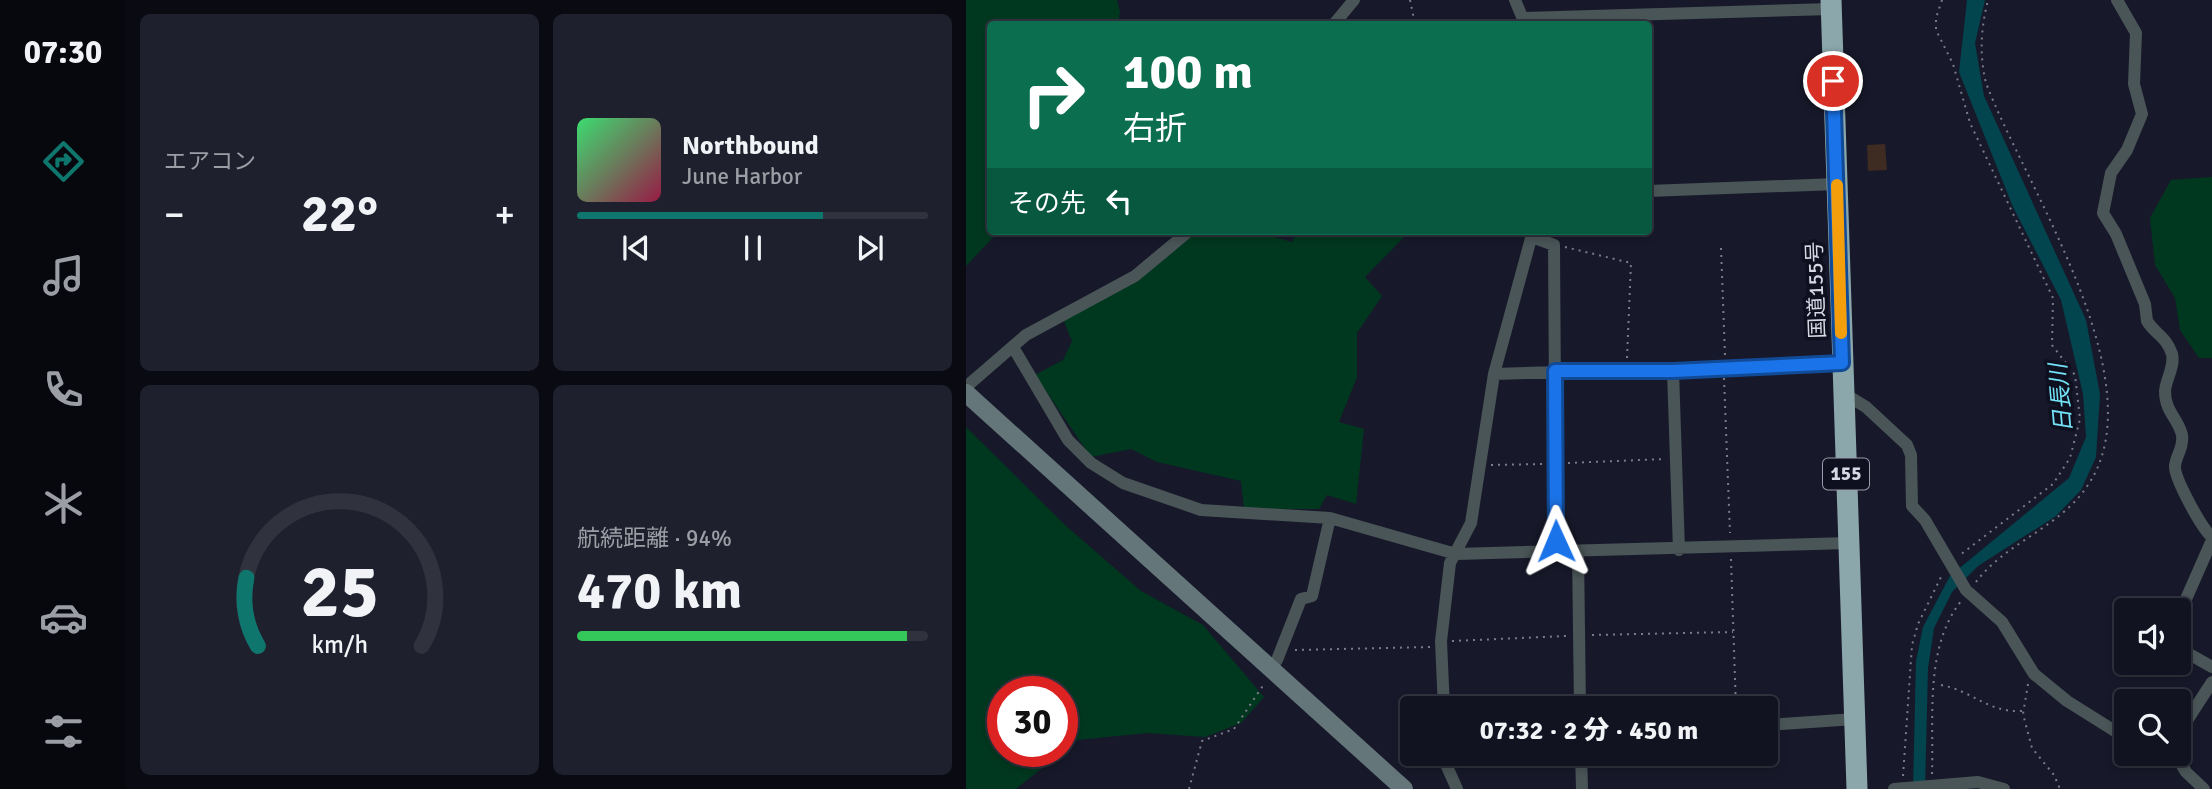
<!DOCTYPE html>
<html lang="ja">
<head>
<meta charset="utf-8">
<style>
  body { margin:0; font-family:Signika,"Noto Sans JP",sans-serif; background:#1e202d; color:#f1f3f6; height:100vh; display:flex; flex-direction:column; font-size:26px; white-space:nowrap }
  * { box-sizing:border-box; margin:0 }
  p { font-size:23px; color:#9c9ea5 }
  .icon { flex:none; width:38px; height:38px; fill:none; stroke:currentColor; stroke-width:2; stroke-linecap:round; stroke-linejoin:round }
  .map { position:relative; flex:1; overflow:hidden }
  .drawer { display:flex; flex-direction:column; gap:14px; padding:14px; background:#090a12; width:840px }
  .drawer>* { flex:none }
  .hud { position:absolute; left:21px; top:21px; width:665px; height:214px; border-radius:7px; box-shadow:0 4px 10px #0003,0 0 0 2px #30323e; background:#0b6e4f; color:#fff; overflow:hidden }
  .tools { position:absolute; left:1148px; top:598px; display:grid; gap:14px }
  .tools a { display:grid; place-items:center; width:77px; height:77px; border-radius:7px; background:#111320; box-shadow:0 4px 10px #0003,0 0 0 2px #30323e; font-size:35px }
  .speed { position:absolute; left:21px; top:676px; display:flex; gap:14px; font-size:35px; font-weight:700; text-align:center }
  .speed>* { display:grid; place-content:center; width:91px; height:91px; border-radius:50%; background:#111320; box-shadow:0 4px 10px #0003,0 0 0 2px #30323e; line-height:1 }
  .speed .limit { border:10px solid #d22; background:#fff; color:#111 }
  .pin { position:absolute; display:grid; place-items:center; width:60px; height:60px; color:#fff; margin:-30px; border:4px solid #fff; border-radius:50%; box-shadow:0 2px 7px #0007 }
  .me { position:absolute; width:77px; margin:-38px; rotate:359deg; stroke-linejoin:round; filter:drop-shadow(0 0 5px #0008) }
  .turn { display:flex; align-items:center; gap:24px; height:147px; padding:0 21px; font-size:32px }
  .turn .icon { width:91px; height:91px; stroke-width:2.5 }
  .turn b { display:block; font-size:49px; line-height:60px }
  .then { display:flex; align-items:center; height:66px; padding:0 21px; background:#0003; gap:14px; font-size:26px }
  .big { font-size:52px; font-weight:800; line-height:1.1 }
  .drawer .tile { flex:1; display:flex; flex-direction:column; justify-content:center; gap:10px; min-width:0; padding:0 24px; border-radius:10px; background:#1e202d }
  .drawer .dial { align-items:center; gap:0 }
  .dial svg { height:182px; overflow:visible; fill:none; stroke:#30323e; stroke-width:7; stroke-linecap:round; text-anchor:middle }
  .dial text { fill:#f1f3f6; stroke:none }
  .song { display:flex; align-items:center; gap:21px }
  .cover { width:84px; height:84px; border-radius:10px; background:linear-gradient(135deg,hsl(140 70% 55%),hsl(340 70% 35%)) }
  .played { height:7px; border-radius:4px; background:linear-gradient(90deg,#0f766e 70%,#30323e 70%) }
  .keys { display:flex; justify-content:space-around; direction:ltr }
  .heat { display:flex; justify-content:space-between; align-items:center; font-size:38px; direction:ltr }
  .charge { height:10px; border-radius:5px; background:linear-gradient(90deg,#34c759 94%,#30323e 0) }
  .drawer .tiles { flex:1; display:grid; gap:14px; grid-template-columns:repeat(2,1fr) }
  .trip { position:absolute; left:434px; top:696px; width:378px; height:70px; border-radius:7px; background:#111320; box-shadow:0 4px 10px #0003,0 0 0 2px #30323e; font-weight:800; line-height:70px; text-align:center }
  main { display:flex; flex:1; min-height:0 }
  .tabs { display:flex; flex-direction:column; width:126px; justify-content:space-around; align-items:center; background:#07080d; color:#9c9ea5 }
  .tabs .icon { width:49px; height:49px }
  .tabs .current { color:#0f766e }
  .tabs b { font-size:32px; color:#f1f3f6 }
  .map>svg:first-child { display:block }
</style>
</head>
<body>
<main>
<nav class="tabs">
<b>07:30</b>
<svg class="icon current" aria-label="directions" viewBox="0 0 24 24"><path d="M12 3l9 9-9 9-9-9zM9 14v-3h6M13 9l2 2-2 2"/></svg>
<svg class="icon" aria-label="music" viewBox="0 0 24 24"><path d="M9 18V5l10-2v13"/><circle cx="6" cy="18" r="3"/><circle cx="16" cy="16" r="3"/></svg>
<svg class="icon" aria-label="phone" viewBox="0 0 24 24"><path d="M5 4h4l2 5-3 2q2 4 5 5l2-3 5 2v4C11 20 4 13 5 4z"/></svg>
<svg class="icon" aria-label="climate" viewBox="0 0 24 24"><path d="M12 3v18M4 7l16 10M4 17L20 7"/></svg>
<svg class="icon" aria-label="car" viewBox="0 0 24 24"><path d="M5 17H2v-5l4-1 3-4h7l3 4 3 1v5h-3M9 17h6M6 11h13"/><circle cx="7" cy="17" r="2"/><circle cx="17" cy="17" r="2"/></svg>
<svg class="icon" aria-label="filters" viewBox="0 0 24 24"><path d="M4 7h16M4 17h16"/><circle cx="9" cy="7" r="2"/><circle cx="15" cy="17" r="2"/></svg>
</nav>
<section class="drawer">
<div class="tiles">
<div class="tile"><p>エアコン</p>
<div class="heat"><a>−</a><b class="big">22°</b><a>+</a></div>
</div>
<div class="tile">
<div class="song"><i class="cover"></i><div><b>Northbound</b><p>June Harbor</p></div></div>
<div class="played"></div>
<div class="keys"><svg class="icon" aria-label="previous" viewBox="0 0 24 24"><path d="M18 5L8 12l10 7zM5 5v14"/></svg><svg class="icon" aria-label="pause" viewBox="0 0 24 24"><path d="M8 5v14M16 5v14"/></svg><svg class="icon" aria-label="next" viewBox="0 0 24 24"><path d="M6 5l10 7-10 7zM19 5v14"/></svg></div>
</div>
<div class="tile dial"><svg viewBox="0 0 100 80">
<path d="M14 69A42 42 0 1 1 86 69"/>
<path d="M14 69A42 42 0 0 1 9 39" stroke="#0f766e"/>
<text x="50" y="56" font-size="32" font-weight="700">25</text>
<text x="50" y="72" font-size="11">km/h</text>
</svg></div>
<div class="tile"><p>航続距離 · 94%</p><b class="big">470 km</b><div class="charge"></div></div>
</div>
</section>
<div class="map">
<svg width="1246" height="789" viewBox="0 0 1246 789">
  <rect width="100%" height="100%" fill="#17192a"/>
  <path fill="#00381f" fill-rule="evenodd" d="M0 0H151L154 12 152 24H24V231H33L0 266Z
    M1246 177V358H1233L1214 330 1209 298 1189 265 1184 218 1205 180Z
    M228 231H288L326 242 331 231H444L399 277 416 296 391 333V377L373 422 398 429 390 504 361 495 353 509H278L275 481 191 462 165 449 125 457 69 375 97 360 106 341 97 319Z
    M0 427 99 525 175 591 237 625 298 697 275 723 239 737 181 733 111 740 50 789H0ZM96 691V751H37V691Z"/>
  <path fill="#02454f" d="M1001 0H1019L1009 43 1018 96 1120 320 1134 394 1130 457 1115 490 1090 516 1012 566 986 592 968 628 962 668 959 789H947L950 661 957 627 984 576 1103 478 1120 437 1117 394 1095 300 1047 207 993 72Z"/>
  <path fill="#3e2b22" d="M919 144 921 170 902 171 901 145Z"/>
  <g fill="none" stroke-linecap="round" stroke-linejoin="round">
    <path stroke="#7a7c8b" stroke-width="2" stroke-dasharray="2 5" stroke-linecap="butt" d="M444 0 449 24
      M976 0 970 18V30L987 64 1004 123 1087 298 1086 345 1109 375 1114 419 1104 458 1087 484 994 555
      M599 247 665 263 661 358
      M755 248 759 355
      M758 378 764 533
      M602 463 698 459
      M525 465 576 464
      M765 559 770 709
      M1010 582C1040 542 1094 528 1122 485 1192 382 1058 184 1020 83 1013 54 1015 28 1022 0
      M626 635 767 632
      M486 641 600 636
      M329 650 464 647
      M1062 684 1057 714 1066 748 1088 775 1094 789
      M975 685C1007 691 1022 713 1056 711
      M966 774C968 718 958 647 996 600
      M937 776 946 645 952 624 976 575
      M223 789 236 741 268 729 298 684"/>
    <path stroke="#4a5557" stroke-width="12" d="M549 0 559 24
      M1151 0 1170 33 1168 84 1176 114 1161 150 1145 173 1137 213 1150 234 1179 304 1181 321C1189 334 1200 336 1206 354 1209 366 1200 379 1199 391 1199 412 1212 418 1216 435 1218 448 1210 455 1209 466 1208 478 1236 529 1246 537
      M557 18 865 9
      M368 24 388 0
      M682 191 871 184
      M566 237 588 245 590 551
      M47 347 102 440 125 463 157 483 235 510 364 518 490 554 883 543
      M707 371 713 550
      M528 374 876 363
      M0 387 60 335 169 276 223 231
      M877 393 900 407 941 445 945 455 946 506 959 520 1000 590 1036 622 1068 674 1101 701 1160 738
      M612 551 614 709
      M1213 615 1246 540
      M1213 642 1216 650 1246 667
      M303 668 311 660 335 599 346 596 364 518
      M478 709 475 641 484 563 505 523 528 374 567 231
      M800 725 889 719
      M1213 733 1246 682
      M479 754V762L491 789
      M615 754 616 789
      M1209 754 1220 772 1238 789
      M928 789 1012 782 1038 789"/>
    <path stroke="#647679" stroke-width="18" d="M0 393 438 789"/>
    <path stroke="#8ba7ab" stroke-width="21" d="M865 0 891 789"/>
  </g>
  <g fill="none" stroke-linecap="round" stroke-linejoin="round">
    <defs>
      <path id="route" d="M590 541 589 371H707L876 363 867 81"/>
    </defs>
    <use href="#route" stroke="#114b97" stroke-width="18"/>
    <use href="#route" stroke="#1a73e8" stroke-width="12"/>
    <path stroke="#f59e0b" stroke-width="12" d="M871 185 875 333"/>
  </g>
  <g text-anchor="middle" dominant-baseline="central" stroke-width="7" stroke-linejoin="round" paint-order="stroke">
    <rect fill="#0e1020" stroke="#9a9ca9" stroke-width="2" x="857" y="458.5" width="46" height="31" rx="5"/>
    <g font-size="19" font-weight="bold" fill="#d6d8e4">
      <text x="880" y="474">155</text>
    </g>
    <g font-size="21" fill="#d6d8e4" stroke="#0e1020">
      <text transform="translate(850 290) rotate(-92)">国道155号</text>
    </g>
    <g font-size="23" font-style="italic" fill="#74e3f8" stroke="#0e1020">
      <text transform="translate(1095 398) rotate(-95)">日長川</text>
    </g>
  </g>
</svg>
<div class="tools">
<a><svg class="icon" aria-label="sound" viewBox="0 0 24 24"><path d="M4 9h4l5-4v14l-5-4H4zM17 9q2 3 0 6"/></svg></a>
<a><svg class="icon" aria-label="search" viewBox="0 0 24 24"><circle cx="10" cy="10" r="6"/><path d="M15 15l6 6"/></svg></a>
</div>
<div class="speed"><div class="limit">30</div></div>
<div class="pin" style="left:867px;top:81px;background:#d93025"><svg class="icon" aria-label="arrive" viewBox="0 0 24 24"><path d="M6 21V4h12l-3 4 3 4H6"/></svg></div>
<svg class="me" style="left:590px;top:541px" viewBox="-20 -20 40 40"><path d="M0-17L14 15 0 8-14 15z" fill="#1a73e8" stroke="#fff" stroke-width="4"/></svg>
<div class="trip">07:32 · 2 分 · 450 m</div>
<div class="hud">
<div class="turn"><svg class="icon" aria-label="right" viewBox="0 0 24 24"><path d="M7 20v-9h11M14 6l5 5-5 5"/></svg><div><b>100 m</b>右折</div></div>
<div class="then">その先<svg class="icon" aria-label="left" viewBox="0 0 24 24"><path d="M17 20v-9H6M10 6l-5 5 5 5"/></svg></div>
</div>
</div>
</main>
</body>
</html>
